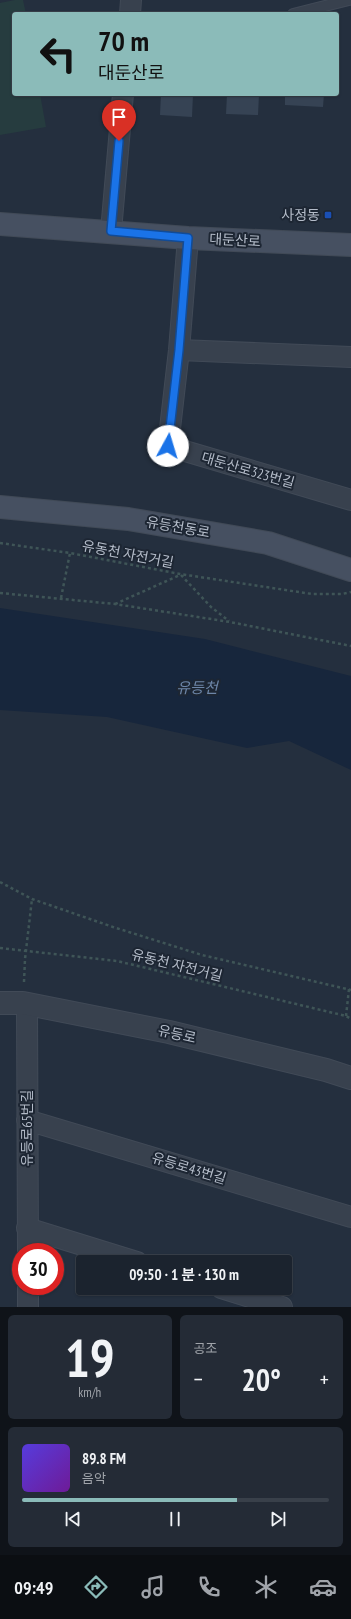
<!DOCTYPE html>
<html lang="ko">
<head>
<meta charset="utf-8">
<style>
  body { margin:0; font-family:"PT Sans Narrow","Noto Sans KR",sans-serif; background:#242b36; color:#f1f3f6; height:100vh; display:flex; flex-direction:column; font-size:15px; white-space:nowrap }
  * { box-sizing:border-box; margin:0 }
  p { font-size:13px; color:#a0a4aa }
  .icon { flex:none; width:22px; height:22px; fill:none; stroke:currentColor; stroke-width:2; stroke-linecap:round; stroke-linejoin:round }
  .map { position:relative; height:1307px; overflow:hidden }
  .details { display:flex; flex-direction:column; gap:8px; padding:8px; background:#0f1319; flex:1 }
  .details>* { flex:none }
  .hud { position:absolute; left:12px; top:12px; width:327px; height:84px; border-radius:4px; box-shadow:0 1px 3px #0004,0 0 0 1px #39404a; background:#8bbbb9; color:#111; overflow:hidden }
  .speed { position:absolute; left:12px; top:1243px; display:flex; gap:8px; font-size:20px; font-weight:700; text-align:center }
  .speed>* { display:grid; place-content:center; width:52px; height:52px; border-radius:50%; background:#1b232e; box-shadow:0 1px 3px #0004,0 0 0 1px #39404a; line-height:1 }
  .speed .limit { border:6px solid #d22; background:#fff; color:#111 }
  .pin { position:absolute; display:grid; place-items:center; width:34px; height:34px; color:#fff; margin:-41px -17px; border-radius:50% 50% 50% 0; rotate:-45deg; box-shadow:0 0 4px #0007 }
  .pin .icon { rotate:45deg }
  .me { position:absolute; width:44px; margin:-22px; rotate:6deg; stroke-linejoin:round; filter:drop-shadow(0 0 3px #0008) }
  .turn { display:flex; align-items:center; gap:14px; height:84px; padding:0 20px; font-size:18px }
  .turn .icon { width:52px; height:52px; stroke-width:2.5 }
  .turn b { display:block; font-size:28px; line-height:34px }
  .big { font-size:30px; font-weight:600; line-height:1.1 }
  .details .tile { flex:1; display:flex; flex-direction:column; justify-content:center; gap:6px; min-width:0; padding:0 14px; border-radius:6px; background:#242b36 }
  .details .dial { align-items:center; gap:0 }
  .dial b { font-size:52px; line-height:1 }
  .song { display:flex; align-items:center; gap:12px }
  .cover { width:48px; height:48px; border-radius:6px; background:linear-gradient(135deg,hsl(250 70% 55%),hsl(280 70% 35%)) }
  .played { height:4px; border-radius:2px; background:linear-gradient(90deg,#8bbbb9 70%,#39404a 70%) }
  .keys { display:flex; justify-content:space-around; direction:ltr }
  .heat { display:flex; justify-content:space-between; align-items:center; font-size:22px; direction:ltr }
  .details .tiles { flex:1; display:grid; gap:8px; grid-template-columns:1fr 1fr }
  .tile:last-child { grid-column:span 2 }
  .trip { position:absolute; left:76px; top:1255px; width:216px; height:40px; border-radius:4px; background:#1b232e; box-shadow:0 1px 3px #0004,0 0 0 1px #39404a; font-weight:600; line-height:40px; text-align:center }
  .dock { display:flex; height:64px; justify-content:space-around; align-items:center; background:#0b0e12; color:#a0a4aa }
  .dock .icon { width:28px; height:28px }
  .dock .selected { color:#8bbbb9 }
  .dock b { font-size:18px; color:#f1f3f6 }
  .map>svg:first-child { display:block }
</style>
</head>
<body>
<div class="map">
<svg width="351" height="1307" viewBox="0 0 351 1307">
  <rect width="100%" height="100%" fill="#242f3e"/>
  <path fill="#263c3f" d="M15 0H23L26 14H14V94H40L46 127 0 135V3Z"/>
  <path fill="#17263c" d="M0 608 205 639 351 676V770L289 741 247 748 107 717 0 710Z"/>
  <path fill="#364354" d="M161 94H193L192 117 160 115Z
    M227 94H259L258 115 226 114Z
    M285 94H324L323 107 285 105Z"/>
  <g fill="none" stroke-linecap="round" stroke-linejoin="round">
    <defs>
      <path id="service" d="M293 14 349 0"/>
      <path id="minor" d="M130 14 131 0
        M111 231 123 94
        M188 238 179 350 168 446 351 500
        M179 350 351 357
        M27 1004 28 1252
        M27 1120 351 1217
        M27 1228 137 1262
        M28 1286V1307
        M221 1288 282 1307"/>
      <path id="tertiary" d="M0 1003H23L169 1032 326 1070 351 1078"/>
      <path id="secondary" d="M0 224 188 238 351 245
        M0 507 128 519 268 543 351 570"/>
    </defs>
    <use href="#service" stroke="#414a57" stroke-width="12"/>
    <use href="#minor" stroke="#414a57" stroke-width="22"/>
    <use href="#tertiary" stroke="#414a57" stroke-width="24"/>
    <use href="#secondary" stroke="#414a57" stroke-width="24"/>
    <path stroke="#3f5557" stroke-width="2.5" stroke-dasharray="3 3" stroke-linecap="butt" d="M0 543 70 553 180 574 312 594H342L351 592
      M181 575 211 607 229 621
      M0 593 115 604 230 622 351 646
      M61 598 70 553
      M115 604 180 575
      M0 882 32 899 113 927 202 955 351 990
      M0 948 117 961 346 1016 351 1019
      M24 982 25 959 32 899
      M346 1016 349 989"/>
    <use href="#service" stroke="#38414e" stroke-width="10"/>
    <use href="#minor" stroke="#38414e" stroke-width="20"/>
    <use href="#tertiary" stroke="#38414e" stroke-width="22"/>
    <use href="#secondary" stroke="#465061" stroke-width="22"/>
  </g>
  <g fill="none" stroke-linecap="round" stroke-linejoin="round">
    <defs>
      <path id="route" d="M119 141 111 231 188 238 179 350 168 446"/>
    </defs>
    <use href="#route" stroke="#114b97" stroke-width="10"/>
    <use href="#route" stroke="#1a73e8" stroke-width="7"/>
  </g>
  <rect fill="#1a4fb4" stroke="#1d2633" stroke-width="1.5" x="324" y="211" width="8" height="8" rx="2"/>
  <g text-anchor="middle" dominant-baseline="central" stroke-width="4" stroke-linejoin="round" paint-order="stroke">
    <g font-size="14" fill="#b4bcc9" stroke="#1d2633" text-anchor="end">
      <text x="320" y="215">사정동</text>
    </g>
    <g font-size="14" fill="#b4bcc9" stroke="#1d2633">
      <text transform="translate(235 240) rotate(3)">대둔산로</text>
      <text transform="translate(248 470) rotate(16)">대둔산로323번길</text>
      <text transform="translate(178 527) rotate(10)">유등천동로</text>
      <text transform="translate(128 554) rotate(11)">유동천 자전거길</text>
      <text transform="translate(177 965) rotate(14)">유동천 자전거길</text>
      <text transform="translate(177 1034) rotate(13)">유등로</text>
      <text transform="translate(27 1128) rotate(-90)">유등로65번길</text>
      <text transform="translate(189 1168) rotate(17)">유등로43번길</text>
    </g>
    <g font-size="15" font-style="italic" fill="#6d86a8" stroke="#1d2633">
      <text x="197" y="687">유등천</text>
    </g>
  </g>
</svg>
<div class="speed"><div class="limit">30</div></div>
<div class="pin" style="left:119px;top:141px;background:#d93025"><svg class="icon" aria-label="arrive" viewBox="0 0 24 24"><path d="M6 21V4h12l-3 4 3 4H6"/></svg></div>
<svg class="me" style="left:168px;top:446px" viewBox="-20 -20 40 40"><circle r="19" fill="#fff"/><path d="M0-13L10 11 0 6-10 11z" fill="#1a73e8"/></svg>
<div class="trip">09:50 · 1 분 · 130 m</div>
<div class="hud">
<div class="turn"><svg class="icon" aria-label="left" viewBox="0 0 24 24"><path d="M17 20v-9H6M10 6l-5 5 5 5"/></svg><div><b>70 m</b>대둔산로</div></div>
</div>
</div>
<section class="details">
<div class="tiles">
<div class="tile dial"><b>19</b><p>km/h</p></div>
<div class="tile"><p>공조</p>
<div class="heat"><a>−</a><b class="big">20°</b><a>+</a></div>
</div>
<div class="tile">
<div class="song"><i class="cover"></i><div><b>89.8 FM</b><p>음악</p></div></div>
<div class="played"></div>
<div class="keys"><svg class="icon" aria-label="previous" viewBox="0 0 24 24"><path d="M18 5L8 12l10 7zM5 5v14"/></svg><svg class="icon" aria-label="pause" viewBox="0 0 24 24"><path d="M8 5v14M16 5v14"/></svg><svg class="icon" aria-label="next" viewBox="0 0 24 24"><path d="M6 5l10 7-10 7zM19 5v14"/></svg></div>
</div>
</div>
</section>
<nav class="dock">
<b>09:49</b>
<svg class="icon selected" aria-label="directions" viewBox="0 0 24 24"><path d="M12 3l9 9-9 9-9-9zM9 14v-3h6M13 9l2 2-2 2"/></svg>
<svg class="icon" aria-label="music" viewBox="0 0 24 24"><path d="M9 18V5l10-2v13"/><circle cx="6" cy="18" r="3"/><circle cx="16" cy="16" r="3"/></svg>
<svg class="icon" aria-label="phone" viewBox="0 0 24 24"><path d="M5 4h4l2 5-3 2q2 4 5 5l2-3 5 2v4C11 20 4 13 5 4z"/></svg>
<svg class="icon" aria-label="climate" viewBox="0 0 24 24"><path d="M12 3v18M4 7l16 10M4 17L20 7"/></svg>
<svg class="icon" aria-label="car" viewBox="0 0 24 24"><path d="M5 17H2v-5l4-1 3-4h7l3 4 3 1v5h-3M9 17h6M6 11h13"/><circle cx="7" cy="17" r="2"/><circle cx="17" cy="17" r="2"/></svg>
</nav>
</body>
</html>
